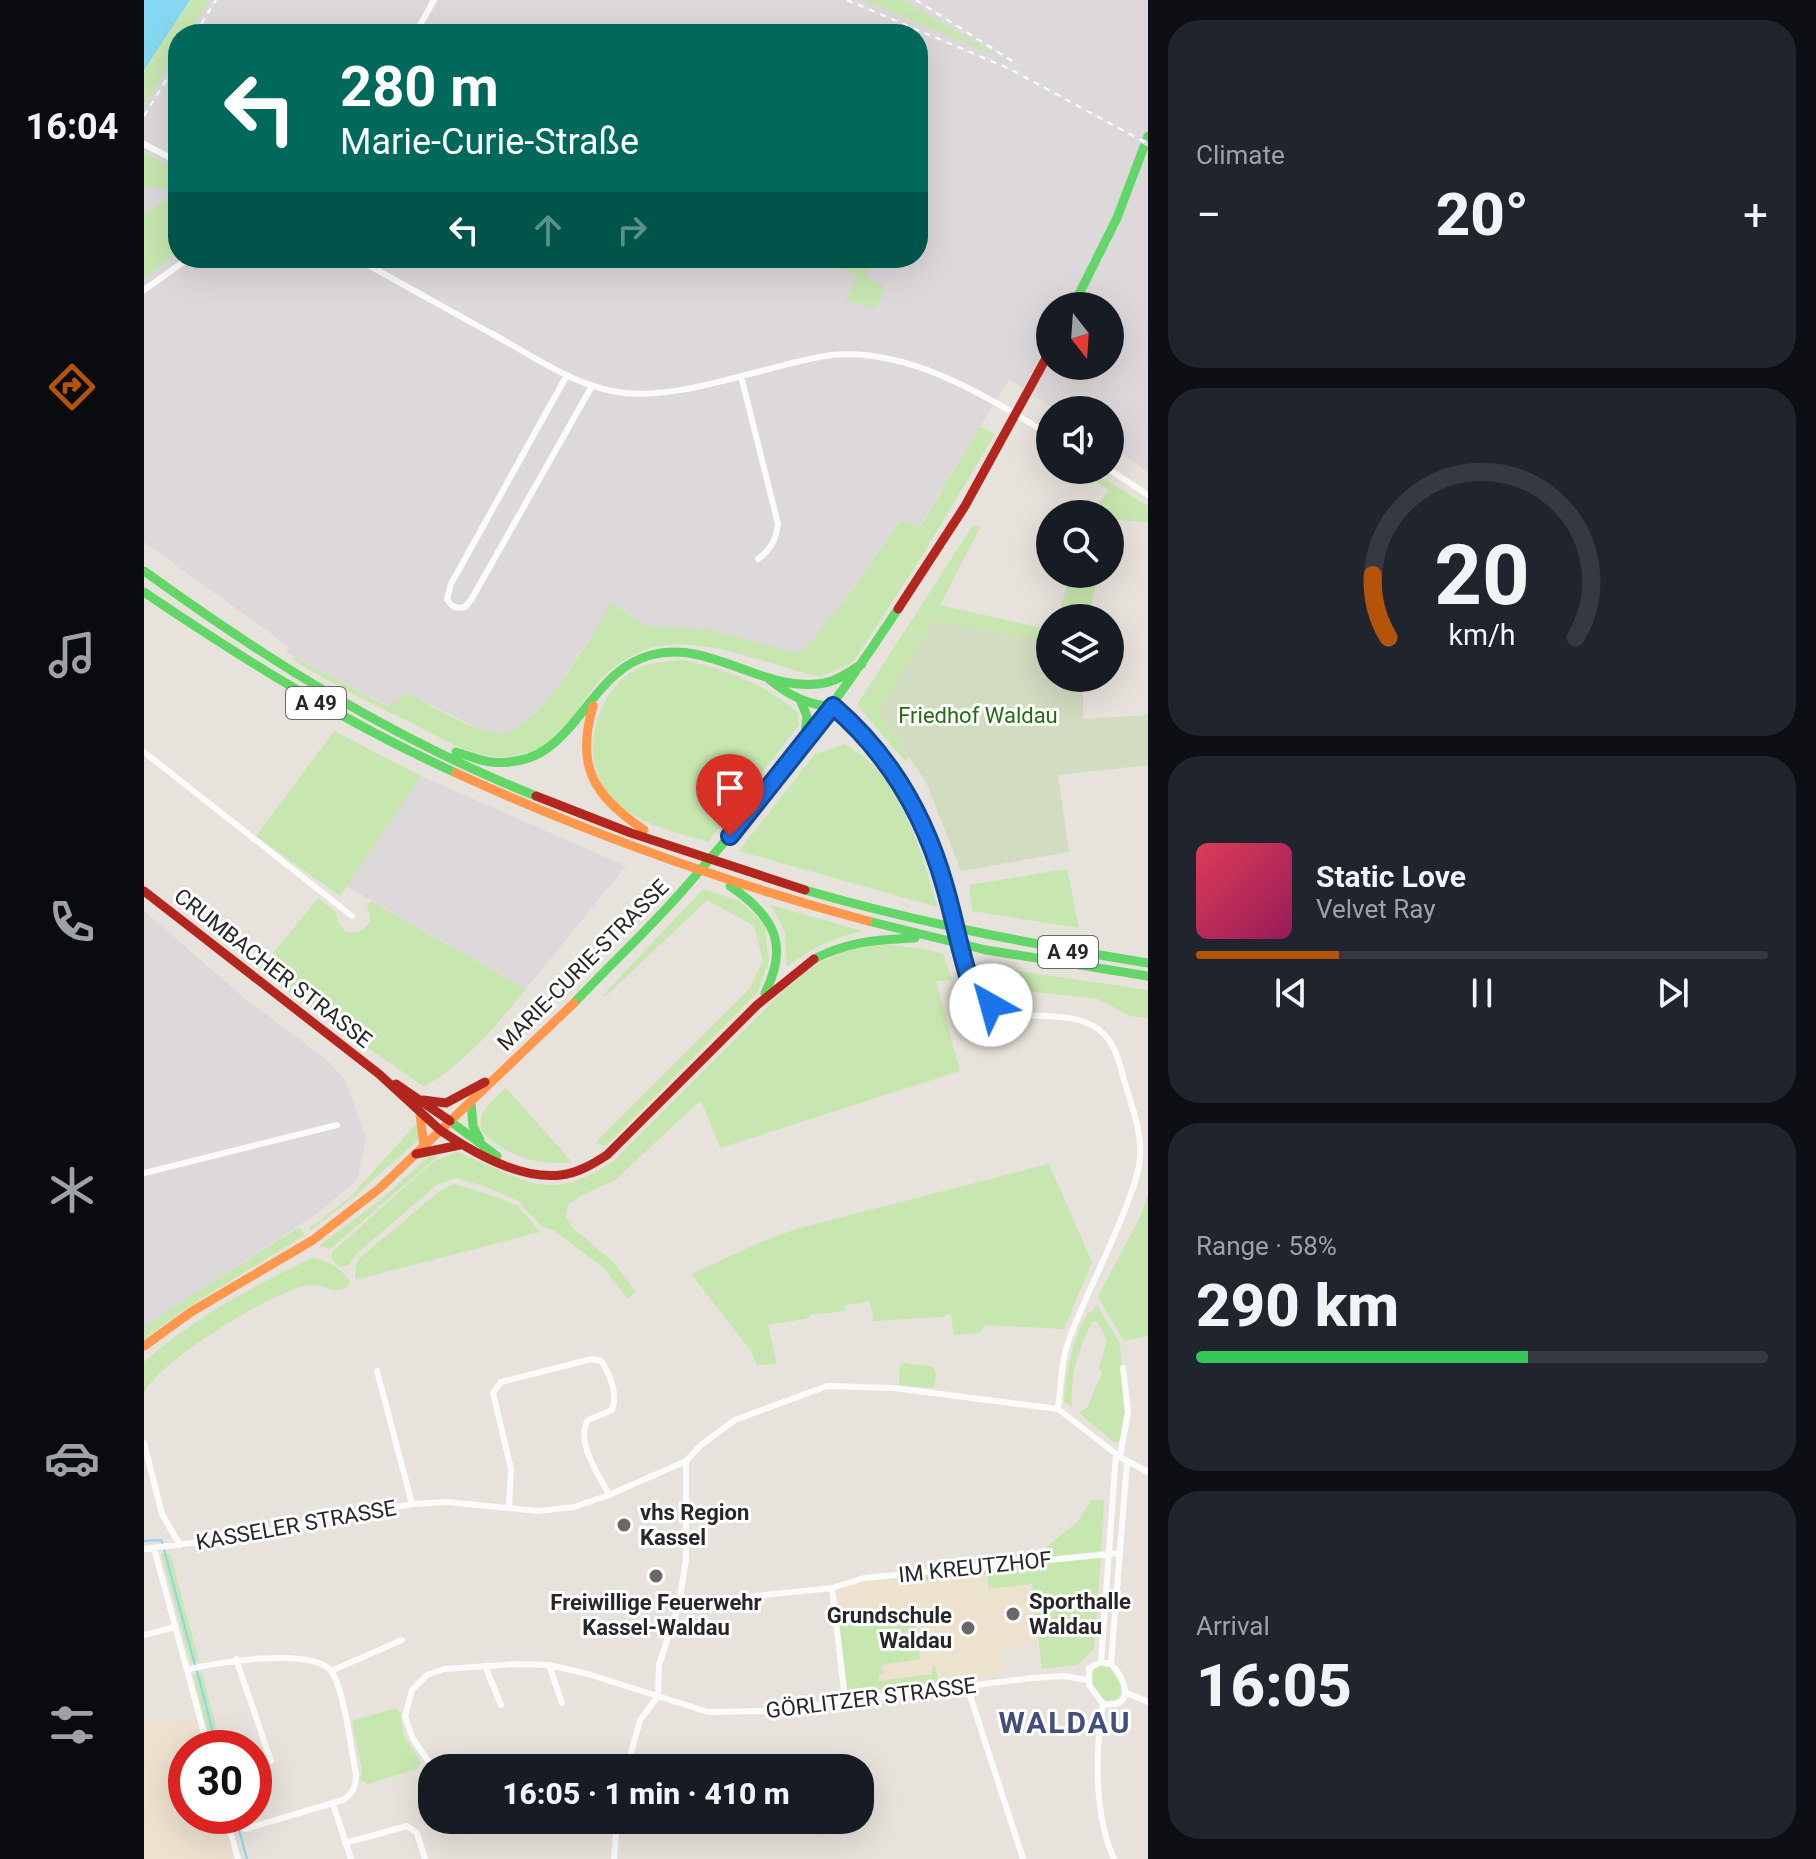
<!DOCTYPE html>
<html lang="en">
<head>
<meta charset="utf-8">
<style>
  body { margin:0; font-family:Roboto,sans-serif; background:#20242c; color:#f1f3f6; height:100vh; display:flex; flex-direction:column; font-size:30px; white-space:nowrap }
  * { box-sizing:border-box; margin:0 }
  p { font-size:26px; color:#9ea1a6 }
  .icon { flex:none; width:44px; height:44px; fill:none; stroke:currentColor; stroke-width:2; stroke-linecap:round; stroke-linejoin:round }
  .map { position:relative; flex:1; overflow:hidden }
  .details { display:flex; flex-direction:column; gap:20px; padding:20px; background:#0d0f14; width:668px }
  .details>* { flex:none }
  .top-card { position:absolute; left:24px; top:24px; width:760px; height:244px; border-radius:32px; box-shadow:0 8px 32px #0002; background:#00695c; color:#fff; overflow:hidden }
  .needle { width:52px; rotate:163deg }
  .fabs { position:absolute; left:892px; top:292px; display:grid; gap:16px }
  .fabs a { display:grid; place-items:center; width:88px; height:88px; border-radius:50%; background:#171b24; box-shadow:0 8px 32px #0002; font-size:40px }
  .speed { position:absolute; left:24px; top:1730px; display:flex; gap:16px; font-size:40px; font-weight:700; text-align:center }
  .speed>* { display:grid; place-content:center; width:104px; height:104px; border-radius:50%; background:#171b24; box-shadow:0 8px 32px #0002; line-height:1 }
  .speed .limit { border:12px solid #d22; background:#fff; color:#111 }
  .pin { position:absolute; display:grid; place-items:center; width:68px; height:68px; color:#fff; margin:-82px -34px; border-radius:50% 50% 50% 0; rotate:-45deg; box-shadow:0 0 8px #0007 }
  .pin .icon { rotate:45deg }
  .me { position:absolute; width:88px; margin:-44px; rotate:322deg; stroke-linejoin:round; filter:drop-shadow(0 0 6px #0008) }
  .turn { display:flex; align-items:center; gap:28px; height:168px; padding:0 40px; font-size:36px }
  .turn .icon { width:104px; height:104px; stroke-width:2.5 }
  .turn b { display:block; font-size:56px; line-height:68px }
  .lanes { display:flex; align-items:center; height:76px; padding:0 40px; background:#0003; justify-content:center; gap:40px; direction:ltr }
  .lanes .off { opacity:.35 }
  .big { font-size:60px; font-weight:800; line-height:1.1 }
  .details .card { flex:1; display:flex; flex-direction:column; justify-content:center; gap:12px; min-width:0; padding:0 28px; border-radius:32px; background:#20242c }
  .details .dial { align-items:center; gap:0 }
  .dial svg { height:208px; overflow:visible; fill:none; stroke:#363941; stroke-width:7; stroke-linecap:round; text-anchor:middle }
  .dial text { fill:#f1f3f6; stroke:none }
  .song { display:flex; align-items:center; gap:24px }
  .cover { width:96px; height:96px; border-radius:12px; background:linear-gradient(135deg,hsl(350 70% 55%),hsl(330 70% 35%)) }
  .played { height:8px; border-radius:4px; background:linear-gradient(90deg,#b45309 25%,#363941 25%) }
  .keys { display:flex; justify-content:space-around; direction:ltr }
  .heat { display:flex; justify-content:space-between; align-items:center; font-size:44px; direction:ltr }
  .charge { height:12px; border-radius:6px; background:linear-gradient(90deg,#34c759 58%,#363941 0) }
  .trip { position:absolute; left:274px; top:1754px; width:456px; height:80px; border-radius:32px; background:#171b24; box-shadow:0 8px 32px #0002; font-weight:800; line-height:80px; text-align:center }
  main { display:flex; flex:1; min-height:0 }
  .dock { display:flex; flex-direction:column; width:144px; justify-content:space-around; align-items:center; background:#090b0e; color:#9ea1a6 }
  .dock .icon { width:56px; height:56px }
  .dock .on { color:#b45309 }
  .dock b { font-size:36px; color:#f1f3f6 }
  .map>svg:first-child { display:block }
</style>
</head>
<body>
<main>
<nav class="dock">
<b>16:04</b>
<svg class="icon on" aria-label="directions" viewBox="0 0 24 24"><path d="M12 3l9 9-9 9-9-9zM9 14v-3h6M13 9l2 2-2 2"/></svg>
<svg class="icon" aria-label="music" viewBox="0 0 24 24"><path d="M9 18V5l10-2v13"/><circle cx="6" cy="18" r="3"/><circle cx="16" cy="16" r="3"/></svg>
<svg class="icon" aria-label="phone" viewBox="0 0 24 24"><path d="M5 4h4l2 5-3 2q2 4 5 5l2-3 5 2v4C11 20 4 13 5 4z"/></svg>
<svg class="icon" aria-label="climate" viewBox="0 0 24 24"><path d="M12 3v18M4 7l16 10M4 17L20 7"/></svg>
<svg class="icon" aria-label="car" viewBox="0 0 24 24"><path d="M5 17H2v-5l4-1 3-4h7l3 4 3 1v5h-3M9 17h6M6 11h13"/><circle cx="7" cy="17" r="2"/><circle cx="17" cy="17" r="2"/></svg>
<svg class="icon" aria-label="filters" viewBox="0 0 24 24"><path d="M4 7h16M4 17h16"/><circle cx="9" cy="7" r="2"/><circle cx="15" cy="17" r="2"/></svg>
</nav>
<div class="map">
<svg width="1004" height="1859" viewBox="0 0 1004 1859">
  <rect width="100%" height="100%" fill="#e7e2db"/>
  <path fill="#ddd9db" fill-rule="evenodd" d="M0 0H1004V472L966 446V410H911L865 379 775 527 755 521 703 598 656 654 563 629 504 626 468 603 411 691 384 720 369 731 355 734 337 730 263 693 246 707 143 653 144 646 0 542ZM34 34H774V258H34ZM906 306H966V366H906Z
    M277 776 482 866 382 989 202 886Z
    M0 911 97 995 183 1060 201 1080 222 1138 213 1180 174 1213 0 1327Z"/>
  <path fill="#ece2ce" d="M957 1556 951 1638 857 1648 859 1674 707 1694 702 1690 691 1591 708 1588 707 1582Z
    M50 1719 58 1748H42V1816H77L88 1859H0V1724Z"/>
  <path fill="#c7e6b0" d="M46 0H65L44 34H34V50L0 105V70Z
    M719 0H759L859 59 727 3Z
    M0 152 34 173 22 189 0 186Z
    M29 196 34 197V251L0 279V213Z
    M675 258H730L721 277 741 287 732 309 701 301 714 276Z
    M836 427 851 434 778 556 709 662 676 677C628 666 559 635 510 647 488 653 464 669 450 687 438 701 430 719 418 732 402 747 380 758 358 757 323 756 292 735 262 720 223 702 186 682 149 660L150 657 245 707 263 693C288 705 326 731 353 733 394 736 447 635 467 603L504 626 563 629 656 654 703 598 756 521 776 527Z
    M934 470H946L1004 506V523L966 519V514H946L965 490Z
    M829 525 837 526 796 605 906 630V641L790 621 734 712 765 758 761 761 713 705Z
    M926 574H954L945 618H914Z
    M540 660C582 670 620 683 653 712L655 725 564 842C533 832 492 824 468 799 435 764 448 699 486 673 501 662 523 661 540 660Z
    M190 731 277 776 196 896 112 836Z
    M701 744C709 750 719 755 726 762 761 796 781 861 793 907L595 851 671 754Z
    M923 869 935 928 828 911 825 885Z
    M559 889 595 901 620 923 625 961 613 993 462 1146 451 1143 606 988 619 960 610 926 563 900 462 996 459 995Z
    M174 898 192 912 193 921 202 932C215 934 221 930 227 919L223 905 227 901 382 989C353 1025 320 1064 280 1087L115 971Z
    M627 905 718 931C689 938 668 948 643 967L641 932Z
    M736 944 779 949 799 954 808 980 792 981 816 1071 576 1148 557 1100 471 1180 438 1195 424 1205 422 1217 429 1228 469 1262 492 1292 484 1299 460 1268 409 1230 398 1227 374 1201 343 1187 312 1178 294 1184 212 1254 205 1265 195 1267 188 1259V1252L289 1162 313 1152C377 1177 403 1207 469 1161L641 989 673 964 702 951Z
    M860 969 1004 990V1018L986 1016 954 999 867 989 848 980Z
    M362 1088 428 1162C393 1166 361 1156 337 1130 334 1110 348 1101 362 1088Z
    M275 1121 274 1140 209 1198 166 1231V1228L207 1196Z
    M295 1155 186 1249 175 1246 235 1201 285 1156Z
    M905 1164 948 1262 920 1329 842 1325 836 1333 810 1335 807 1314 797 1317 730 1321 726 1301 701 1305V1311L666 1315V1318L624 1325 633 1364 613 1365 607 1351 547 1274 619 1241 655 1228Z
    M311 1184 358 1199 374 1206 396 1232 211 1280 212 1264 217 1257 297 1190Z
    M1004 1193V1336L980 1341 954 1297 997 1215Z
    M155 1227 161 1235 44 1307 0 1339V1327L14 1317Z
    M168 1258C182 1259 199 1269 206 1282L204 1287C189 1295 181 1285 167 1285 132 1288 16 1361 0 1392V1362C50 1318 108 1286 168 1258Z
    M953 1305 976 1344 980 1414 975 1441 971 1443 935 1413 943 1408 958 1373 955 1368 963 1341 954 1322 949 1321C934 1346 926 1377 928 1407L920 1402C923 1368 928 1341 944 1312L947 1313Z
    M761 1363 790 1367 792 1374 790 1388 755 1385 756 1365Z
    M948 1500H960L957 1551 895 1558 898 1551 934 1521Z
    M26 1553 55 1661 47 1663 17 1554Z
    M957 1556 950 1648 934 1665 898 1669 888 1584 845 1589 843 1574 831 1573 806 1578 805 1576 799 1577V1579L763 1583 762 1578 708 1584Z
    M717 1611 719 1623 771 1617 776 1659 738 1665 739 1673 734 1674 735 1681 788 1674V1668L792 1667 794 1682 704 1693 694 1614Z
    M957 1666 966 1668 976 1685 977 1694 972 1699 963 1701C953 1694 945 1682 950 1669Z
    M56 1672 58 1673 77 1748H68L49 1675Z
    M251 1708 256 1712 260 1736 277 1762 273 1769 224 1784 216 1779 218 1771 208 1721Z"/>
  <path fill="#d2dcc1" d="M790 621 906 641V678H939V719L1004 715V765L914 775 925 852 817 871 782 782 734 712Z"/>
  <path fill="#86d7f2" d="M0 0H46L0 70Z"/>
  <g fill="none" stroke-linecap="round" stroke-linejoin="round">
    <path stroke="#86d7f2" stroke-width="2" d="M0 1541 17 1540 18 1542 51 1665
      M53 1671 73 1748
      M91 1816 103 1859"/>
    <path stroke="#fbfbfa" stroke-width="6" d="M271 34 290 0
      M0 144 34 162
      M211 258C259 284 306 311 354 337 394 359 434 388 481 393 527 397 573 382 617 371 641 365 664 358 688 355 767 348 841 396 906 435
      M0 290 45 258
      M423 375 307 584 303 599C308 607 311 609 321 607L327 600 448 386
      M597 376 634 524C632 540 627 549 614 559
      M966 470 1004 495
      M689 706C751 760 783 822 805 901 812 927 815 958 826 983 849 1038 926 997 961 1035 972 1048 976 1064 980 1080 987 1104 998 1131 996 1157 995 1174 988 1192 981 1209 965 1252 942 1294 926 1337 917 1360 917 1385 914 1409
      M0 752 208 916
      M0 1173 193 1125
      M233 1371 268 1504
      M0 1443 18 1514 36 1545
      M976 1457 984 1412 979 1368
      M365 1507 367 1469 349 1393 357 1382 448 1359 457 1361C466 1373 474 1395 468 1410L444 1420C431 1442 455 1475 465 1495
      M10 1548 64 1748
      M0 1549 87 1538 268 1504 303 1502 394 1511 430 1507 465 1495 542 1461 557 1445 591 1420 683 1386 750 1388 914 1409 976 1457 1004 1472
      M688 1588 701 1700
      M535 1604 688 1588 720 1578 976 1553
      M0 1635 31 1627
      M92 1659 127 1761
      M957 1662 972 1454
      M957 1662 967 1664C982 1678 992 1709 959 1704L945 1685V1668Z
      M967 1664 983 1462
      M405 1665 418 1703
      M341 1666 357 1705
      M43 1670C70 1662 169 1647 187 1671 200 1687 207 1751 212 1774 212 1786 210 1793 199 1800L101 1829
      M187 1671 258 1640
      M823 1686 879 1859
      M981 1692 1004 1702
      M959 1704C951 1751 950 1815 970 1859
      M289 1768 269 1739 261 1717 268 1690 283 1675 300 1669 373 1664 405 1665 444 1674 564 1712 623 1711 888 1678 920 1676 943 1680
      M420 1768H445
      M483 1768 496 1720 514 1696 515 1665 535 1604 542 1559V1461
      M189 1804 207 1859
      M82 1816 94 1859
      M201 1843 263 1826 273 1833 281 1859
      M470 1859 473 1820"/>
    <path stroke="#63d668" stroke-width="9" d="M929 306 973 218 1004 136
      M0 571C123 660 251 740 392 796
      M0 592C100 660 202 723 312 773
      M626 680C645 695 664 706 689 706
      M657 702 663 716 660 743
      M312 752C323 755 335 761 347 762 432 771 438 673 507 655 567 639 620 694 680 683 694 681 706 671 718 664
      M586 886C629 915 646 944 621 993
      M661 890C774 923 888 944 1004 963
      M724 921 842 950 1004 976
      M670 959C706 941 732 940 771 938
      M430 1003C466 965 505 929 540 889 617 801 690 707 754 609
      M327 1102 329 1126 336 1140
      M306 1121 353 1156"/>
    <path stroke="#ff974d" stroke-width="9" d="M449 706C431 767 450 796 500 830
      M312 773C445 834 583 883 724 921
      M276 1115 280 1146
      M0 1346 47 1312 169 1240 236 1188 430 1003"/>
    <path stroke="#b3261e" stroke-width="9" d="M754 609 821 506 906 351
      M392 796 487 833 661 890
      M0 891 235 1074 296 1130
      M252 1084 306 1121
      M279 1100 302 1103 341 1082
      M296 1130C328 1152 377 1180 417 1175 434 1173 449 1164 463 1155L613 1005 670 959
      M272 1154 316 1145"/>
    <defs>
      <path id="rail" d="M703 0 866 69 1004 144
        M772 0 873 64
        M51 34 72 0
        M0 116 34 61"/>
    </defs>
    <use href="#rail" stroke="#dcdbdd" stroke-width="5"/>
    <use href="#rail" stroke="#fff" stroke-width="2" stroke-dasharray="6" stroke-linecap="butt"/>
  </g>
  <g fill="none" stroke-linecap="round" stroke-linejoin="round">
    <defs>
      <path id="route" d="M586 836 689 706C745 754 781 815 801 887 810 918 816 951 826 982L834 996 847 1005"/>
    </defs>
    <use href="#route" stroke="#114b97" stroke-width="20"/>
    <use href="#route" stroke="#1a73e8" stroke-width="14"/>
  </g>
  <g fill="#6a6866" stroke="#fff" stroke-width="3">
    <circle cx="480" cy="1525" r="8"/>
    <circle cx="512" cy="1576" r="8"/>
    <circle cx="869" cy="1614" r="8"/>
    <circle cx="824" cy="1628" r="8"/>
  </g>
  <g text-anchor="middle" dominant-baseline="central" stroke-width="6" stroke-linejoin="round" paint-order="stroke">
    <g fill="#fff" stroke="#686868" stroke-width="2">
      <rect x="142" y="687" width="60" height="32" rx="6"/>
      <rect x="894" y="936" width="60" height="32" rx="6"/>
    </g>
    <g font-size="20" font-weight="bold" fill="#272727">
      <text x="172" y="703">A 49</text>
      <text x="924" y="952">A 49</text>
    </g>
    <g font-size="22" fill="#246b11" stroke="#fff">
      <text x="834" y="715">Friedhof Waldau</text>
    </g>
    <g font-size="22" fill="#272727" stroke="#fff">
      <text transform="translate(439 965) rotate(-45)">MARIE-CURIE-STRASSE</text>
      <text transform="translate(129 968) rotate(38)">CRUMBACHER STRASSE</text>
      <text transform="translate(152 1525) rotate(-10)">KASSELER STRASSE</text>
      <text transform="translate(831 1567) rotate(-6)">IM KREUTZHOF</text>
      <text transform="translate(727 1698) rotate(-7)">GÖRLITZER STRASSE</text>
    </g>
    <g font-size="22" font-weight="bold" fill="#272727" stroke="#fff" text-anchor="start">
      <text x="496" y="1512">vhs Region<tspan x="496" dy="25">Kassel</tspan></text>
      <text x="885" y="1601">Sporthalle<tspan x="885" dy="25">Waldau</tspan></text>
      <text x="512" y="1602" text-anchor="middle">Freiwillige Feuerwehr<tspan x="512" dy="25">Kassel-Waldau</tspan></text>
      <text x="808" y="1615" text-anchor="end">Grundschule<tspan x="808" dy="25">Waldau</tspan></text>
    </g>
    <g font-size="30" font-weight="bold" letter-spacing="2" fill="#434e7c" stroke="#fff">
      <text x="921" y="1722">WALDAU</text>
    </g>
  </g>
</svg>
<div class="fabs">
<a><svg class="needle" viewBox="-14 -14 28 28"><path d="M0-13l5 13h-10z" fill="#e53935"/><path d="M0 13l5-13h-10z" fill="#9ea1a6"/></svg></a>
<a><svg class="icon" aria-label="sound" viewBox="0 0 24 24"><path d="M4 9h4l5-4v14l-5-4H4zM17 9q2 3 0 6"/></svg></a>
<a><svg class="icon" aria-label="search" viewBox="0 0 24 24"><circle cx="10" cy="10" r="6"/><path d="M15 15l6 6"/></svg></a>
<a><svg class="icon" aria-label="layers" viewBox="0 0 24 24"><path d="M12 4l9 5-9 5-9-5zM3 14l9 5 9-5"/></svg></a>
</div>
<div class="speed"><div class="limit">30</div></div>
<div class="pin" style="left:586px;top:836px;background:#d93025"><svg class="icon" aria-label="arrive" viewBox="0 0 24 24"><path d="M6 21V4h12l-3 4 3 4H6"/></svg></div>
<svg class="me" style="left:847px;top:1005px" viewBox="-20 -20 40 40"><circle r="19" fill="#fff"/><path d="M0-13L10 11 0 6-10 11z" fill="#1a73e8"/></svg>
<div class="trip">16:05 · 1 min · 410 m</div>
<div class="top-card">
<div class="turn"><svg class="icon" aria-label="left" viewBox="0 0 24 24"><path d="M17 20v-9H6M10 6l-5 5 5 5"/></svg><div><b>280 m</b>Marie-Curie-Straße</div></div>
<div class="lanes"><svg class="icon" aria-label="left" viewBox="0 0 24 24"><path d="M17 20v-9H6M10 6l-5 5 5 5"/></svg><svg class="icon off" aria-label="ahead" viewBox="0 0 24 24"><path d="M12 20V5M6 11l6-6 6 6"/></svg><svg class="icon off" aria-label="right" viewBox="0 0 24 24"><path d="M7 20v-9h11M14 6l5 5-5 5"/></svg></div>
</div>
</div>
<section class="details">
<div class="card"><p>Climate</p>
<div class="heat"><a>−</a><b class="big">20°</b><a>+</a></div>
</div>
<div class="card dial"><svg viewBox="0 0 100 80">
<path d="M14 69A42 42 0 1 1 86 69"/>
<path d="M14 69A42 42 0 0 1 8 45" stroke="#b45309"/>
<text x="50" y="56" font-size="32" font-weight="700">20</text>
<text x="50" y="72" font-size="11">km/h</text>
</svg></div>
<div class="card">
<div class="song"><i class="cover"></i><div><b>Static Love</b><p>Velvet Ray</p></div></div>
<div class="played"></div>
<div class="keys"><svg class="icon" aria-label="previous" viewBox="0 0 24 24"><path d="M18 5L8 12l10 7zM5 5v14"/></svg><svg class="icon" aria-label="pause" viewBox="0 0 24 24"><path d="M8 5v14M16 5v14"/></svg><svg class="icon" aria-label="next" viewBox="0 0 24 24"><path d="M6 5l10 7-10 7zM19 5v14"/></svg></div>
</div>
<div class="card"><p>Range · 58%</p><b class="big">290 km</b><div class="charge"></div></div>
<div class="card"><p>Arrival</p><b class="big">16:05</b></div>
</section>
</main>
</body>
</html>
